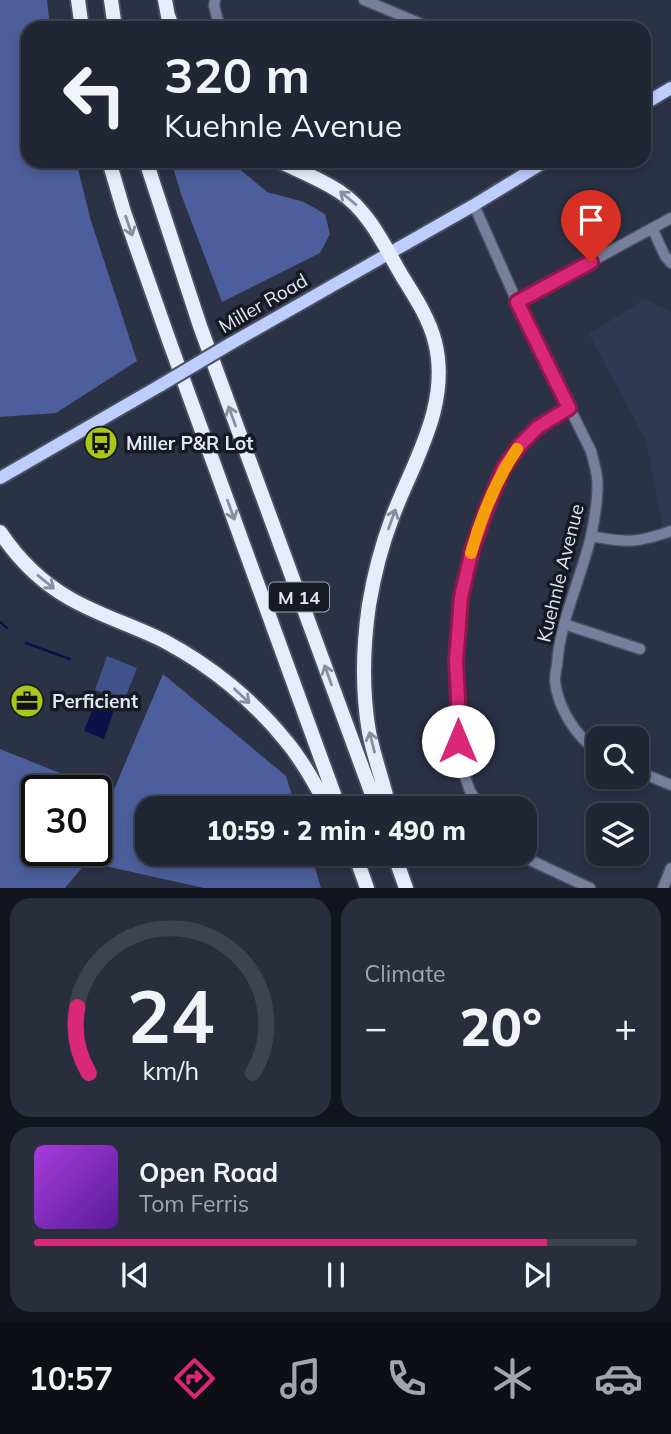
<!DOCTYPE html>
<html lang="en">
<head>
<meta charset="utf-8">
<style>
  body { margin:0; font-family:Mulish,sans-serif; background:#282e3c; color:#f1f3f6; height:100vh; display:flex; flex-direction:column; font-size:26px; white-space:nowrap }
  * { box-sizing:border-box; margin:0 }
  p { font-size:23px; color:#a2a5ac }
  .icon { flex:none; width:38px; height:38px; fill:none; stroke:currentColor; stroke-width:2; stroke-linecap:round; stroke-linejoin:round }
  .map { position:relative; height:888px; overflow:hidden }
  .panel { display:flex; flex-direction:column; gap:10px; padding:10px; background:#12151d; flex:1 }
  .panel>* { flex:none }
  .banner { position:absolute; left:21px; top:21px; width:630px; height:147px; border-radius:21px; box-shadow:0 4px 10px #0003,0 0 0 2px #3d434f; background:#202634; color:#f1f3f6; overflow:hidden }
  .controls { position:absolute; left:586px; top:726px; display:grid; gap:14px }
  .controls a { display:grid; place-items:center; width:63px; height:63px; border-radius:14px; background:#202634; box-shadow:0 4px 10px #0003,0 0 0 2px #3d434f; font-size:35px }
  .speed { position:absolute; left:21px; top:775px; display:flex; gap:14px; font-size:35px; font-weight:700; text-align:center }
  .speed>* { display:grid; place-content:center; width:91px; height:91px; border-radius:50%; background:#202634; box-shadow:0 4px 10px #0003,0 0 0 2px #3d434f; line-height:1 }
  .speed .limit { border:4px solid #111; border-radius:10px; background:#fff; color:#111 }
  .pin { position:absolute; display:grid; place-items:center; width:60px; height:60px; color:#fff; margin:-72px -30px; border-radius:50% 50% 50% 0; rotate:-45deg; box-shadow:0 0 7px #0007 }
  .pin .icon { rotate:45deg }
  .me { position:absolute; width:77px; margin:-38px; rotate:0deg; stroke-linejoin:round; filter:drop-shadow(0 0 5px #0008) }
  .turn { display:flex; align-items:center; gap:24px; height:147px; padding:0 28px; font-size:32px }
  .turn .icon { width:91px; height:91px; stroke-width:2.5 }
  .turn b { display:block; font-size:49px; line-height:60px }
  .big { font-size:52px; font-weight:800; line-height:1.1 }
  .panel .widget { flex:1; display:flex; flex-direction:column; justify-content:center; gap:10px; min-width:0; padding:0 24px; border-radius:21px; background:#282e3c }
  .panel .dial { align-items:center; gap:0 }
  .dial svg { height:182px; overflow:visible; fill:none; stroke:#3d434f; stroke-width:7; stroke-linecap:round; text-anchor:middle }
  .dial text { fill:#f1f3f6; stroke:none }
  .song { display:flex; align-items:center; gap:21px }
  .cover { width:84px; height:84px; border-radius:10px; background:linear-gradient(135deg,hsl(280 70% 55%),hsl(270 70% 35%)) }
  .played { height:7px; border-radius:4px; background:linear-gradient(90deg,#db2777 85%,#3d434f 85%) }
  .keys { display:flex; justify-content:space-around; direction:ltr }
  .heat { display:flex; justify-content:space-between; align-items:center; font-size:38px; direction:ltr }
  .panel .tiles { flex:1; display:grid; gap:10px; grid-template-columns:1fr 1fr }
  .widget:last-child { grid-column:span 2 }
  .trip { position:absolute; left:135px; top:796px; width:402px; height:70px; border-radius:21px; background:#202634; box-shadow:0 4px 10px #0003,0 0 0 2px #3d434f; font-weight:800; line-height:70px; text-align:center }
  .tabs { display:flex; height:112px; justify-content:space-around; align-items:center; background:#0d0f15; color:#a2a5ac }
  .tabs .icon { width:49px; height:49px }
  .tabs .current { color:#db2777 }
  .tabs b { font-size:32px; color:#f1f3f6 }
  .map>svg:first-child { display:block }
</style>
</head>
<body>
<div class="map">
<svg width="671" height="888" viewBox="0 0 671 888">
  <rect width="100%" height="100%" fill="#2b3246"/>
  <path fill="#303853" d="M645 299 671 312V542L666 544 646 441 589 334Z"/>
  <path fill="#40518b" d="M107 656 137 668 124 701 95 690Z"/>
  <path fill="#4c5e9b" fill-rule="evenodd" d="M0 0H47L50 28H28V161H76L91 221 137 361 56 413 0 417Z
    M171 161H230L267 192 304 202 325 214 330 234 320 253 222 302 181 194Z
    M163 674 286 776 296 808H147V854H311L321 888H204L87 862 65 888H0V749L112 794ZM96 791V850H37V791Z"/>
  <path fill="#0c1249" d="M95 702 114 710 104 739 84 731Z"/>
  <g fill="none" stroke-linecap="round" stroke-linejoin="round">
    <path stroke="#0c1249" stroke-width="2.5" d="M0 622 7 628
      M26 643 70 659"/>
    <defs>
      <path id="minor" d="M215 0 214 6 220 28
        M364 0 431 28
        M474 205 517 302 591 451C593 460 596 469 597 477 599 496 595 517 591 536 581 579 560 620 557 665 556 670 555 676 555 681 558 709 576 736 598 752
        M652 228 665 256 671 263
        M517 302 671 218
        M591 536C625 543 638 543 671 531
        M564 624 640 649
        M637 771 671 785
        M481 808 470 791 461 765 459 741 456 662 461 597 472 550 486 510 504 467 521 444 538 427 569 408
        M523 854 532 861 590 888
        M663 888 671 868"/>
      <path id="major" d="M644 104 671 88
        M230 344 474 205 546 161
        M0 478 161 385"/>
      <path id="highway" d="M78 0 82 28
        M111 0 115 28
        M165 0 168 16 173 28
        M109 161 124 212 171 346 339 808
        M146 161 200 326 377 808
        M279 161C299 171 321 179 340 192 369 211 385 247 402 276 415 297 429 318 435 342 451 405 413 462 392 518 381 547 374 575 369 605 363 646 362 691 369 732 374 758 384 783 389 808
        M0 532C18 559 41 582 69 598 100 616 135 626 166 642 211 666 254 701 286 741 303 761 316 785 328 808
        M355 854 367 888
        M394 854 406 888"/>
    </defs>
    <use href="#minor" stroke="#484f62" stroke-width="13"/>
    <use href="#major" stroke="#484f62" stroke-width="16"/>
    <use href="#highway" stroke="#484f62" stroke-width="18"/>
    <use href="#minor" stroke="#767f9c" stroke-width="10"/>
    <use href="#major" stroke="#bdcdfc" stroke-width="12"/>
    <use href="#highway" stroke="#e7ecfb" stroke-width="14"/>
    <defs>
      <path id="major-bridge" d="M161 385 230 344"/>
    </defs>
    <use href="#major-bridge" stroke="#484f62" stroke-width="16" stroke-linecap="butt"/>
    <use href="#major-bridge" stroke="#bdcdfc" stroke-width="12"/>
  </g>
  <defs><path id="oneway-shaft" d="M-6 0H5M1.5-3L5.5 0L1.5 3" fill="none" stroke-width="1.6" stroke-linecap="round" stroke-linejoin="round" transform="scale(1.75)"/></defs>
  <g stroke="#898e9a">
    <use href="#oneway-shaft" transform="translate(348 198) rotate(-140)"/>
    <use href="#oneway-shaft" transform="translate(129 226) rotate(71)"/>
    <use href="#oneway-shaft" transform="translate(232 416) rotate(-110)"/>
    <use href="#oneway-shaft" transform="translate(231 510) rotate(70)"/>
    <use href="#oneway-shaft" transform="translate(392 519) rotate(-70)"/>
    <use href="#oneway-shaft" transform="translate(46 582) rotate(39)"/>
    <use href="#oneway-shaft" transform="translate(328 675) rotate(-110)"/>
    <use href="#oneway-shaft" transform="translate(242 696) rotate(43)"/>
    <use href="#oneway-shaft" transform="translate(372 742) rotate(-104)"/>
  </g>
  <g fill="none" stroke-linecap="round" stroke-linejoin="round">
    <defs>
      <path id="route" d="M458 741V697L456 662 461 597 472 550 486 510 504 467 521 444 538 427 569 408 517 302 591 262"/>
    </defs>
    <use href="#route" stroke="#8e194d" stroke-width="18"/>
    <use href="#route" stroke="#db2777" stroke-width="12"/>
    <path stroke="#f59e0b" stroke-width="12" d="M471 553C481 517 496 480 517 449"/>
  </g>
  <defs>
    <symbol id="bus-disc" viewBox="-11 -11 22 22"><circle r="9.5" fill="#a9c71b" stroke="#171a23"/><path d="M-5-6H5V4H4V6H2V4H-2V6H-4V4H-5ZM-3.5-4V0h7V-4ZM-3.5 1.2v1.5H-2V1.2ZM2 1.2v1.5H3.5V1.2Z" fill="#111"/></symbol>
    <symbol id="office-disc" viewBox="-11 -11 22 22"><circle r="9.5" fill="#a9c71b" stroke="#171a23"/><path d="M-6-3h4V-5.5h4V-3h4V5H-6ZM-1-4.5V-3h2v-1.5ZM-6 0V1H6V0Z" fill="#111"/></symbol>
  </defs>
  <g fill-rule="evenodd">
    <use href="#bus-disc" x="82" y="424" width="38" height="38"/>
    <use href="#office-disc" x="8" y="682" width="38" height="38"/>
  </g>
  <g text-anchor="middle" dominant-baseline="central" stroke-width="7" stroke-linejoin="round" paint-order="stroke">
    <rect fill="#171a23" stroke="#a4a9b5" stroke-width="2" x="269" y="582.5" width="60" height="29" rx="5"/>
    <g font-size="18" font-weight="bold" fill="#e1e6f4">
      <text x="299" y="597">M 14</text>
    </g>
    <g font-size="19" fill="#e1e6f4" stroke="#171a23">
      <text transform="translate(263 303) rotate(-30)">Miller Road</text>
      <text transform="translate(560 573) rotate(-76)">Kuehnle Avenue</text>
    </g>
    <g font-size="19" font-weight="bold" fill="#e1e6f4" stroke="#171a23" text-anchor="start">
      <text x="126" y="443">Miller P&amp;R Lot</text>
      <text x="52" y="701">Perficient</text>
    </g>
  </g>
</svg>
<div class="controls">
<a><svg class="icon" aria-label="search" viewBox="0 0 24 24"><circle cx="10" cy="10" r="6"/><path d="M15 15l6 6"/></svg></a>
<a><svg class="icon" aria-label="layers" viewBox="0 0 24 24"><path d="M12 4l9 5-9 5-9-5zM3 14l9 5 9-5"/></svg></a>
</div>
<div class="speed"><div class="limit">30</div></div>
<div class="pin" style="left:591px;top:262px;background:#d93025"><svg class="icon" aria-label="arrive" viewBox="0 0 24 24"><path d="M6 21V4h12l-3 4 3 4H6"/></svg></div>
<svg class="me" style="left:458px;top:741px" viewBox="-20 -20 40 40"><circle r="19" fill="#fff"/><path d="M0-13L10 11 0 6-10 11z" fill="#db2777"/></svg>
<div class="trip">10:59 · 2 min · 490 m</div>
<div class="banner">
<div class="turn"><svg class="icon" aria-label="left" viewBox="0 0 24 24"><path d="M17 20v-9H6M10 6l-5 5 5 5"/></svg><div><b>320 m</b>Kuehnle Avenue</div></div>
</div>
</div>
<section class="panel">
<div class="tiles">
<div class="widget dial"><svg viewBox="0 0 100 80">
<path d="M14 69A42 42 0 1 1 86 69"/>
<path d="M14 69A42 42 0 0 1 9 40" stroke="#db2777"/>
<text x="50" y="56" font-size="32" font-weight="700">24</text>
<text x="50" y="72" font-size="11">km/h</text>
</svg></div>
<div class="widget"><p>Climate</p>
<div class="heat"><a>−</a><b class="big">20°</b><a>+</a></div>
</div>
<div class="widget">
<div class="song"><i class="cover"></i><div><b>Open Road</b><p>Tom Ferris</p></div></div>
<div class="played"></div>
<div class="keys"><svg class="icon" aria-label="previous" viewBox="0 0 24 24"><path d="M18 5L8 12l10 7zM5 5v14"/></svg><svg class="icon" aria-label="pause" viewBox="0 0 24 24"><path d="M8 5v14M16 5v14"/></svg><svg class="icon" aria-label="next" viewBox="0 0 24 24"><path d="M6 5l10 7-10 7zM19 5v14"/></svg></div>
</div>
</div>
</section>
<nav class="tabs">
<b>10:57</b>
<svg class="icon current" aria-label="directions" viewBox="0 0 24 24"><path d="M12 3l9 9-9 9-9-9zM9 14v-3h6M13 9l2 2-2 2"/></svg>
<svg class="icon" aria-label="music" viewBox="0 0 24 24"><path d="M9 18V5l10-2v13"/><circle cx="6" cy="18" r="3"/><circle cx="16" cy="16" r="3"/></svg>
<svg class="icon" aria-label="phone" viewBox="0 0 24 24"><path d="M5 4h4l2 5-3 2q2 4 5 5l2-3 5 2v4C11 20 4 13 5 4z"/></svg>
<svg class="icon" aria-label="climate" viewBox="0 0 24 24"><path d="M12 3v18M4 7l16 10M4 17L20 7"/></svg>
<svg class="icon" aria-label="car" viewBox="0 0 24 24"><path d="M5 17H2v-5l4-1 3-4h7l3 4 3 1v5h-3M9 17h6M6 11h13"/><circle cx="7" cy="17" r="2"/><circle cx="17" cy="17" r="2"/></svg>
</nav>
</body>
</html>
